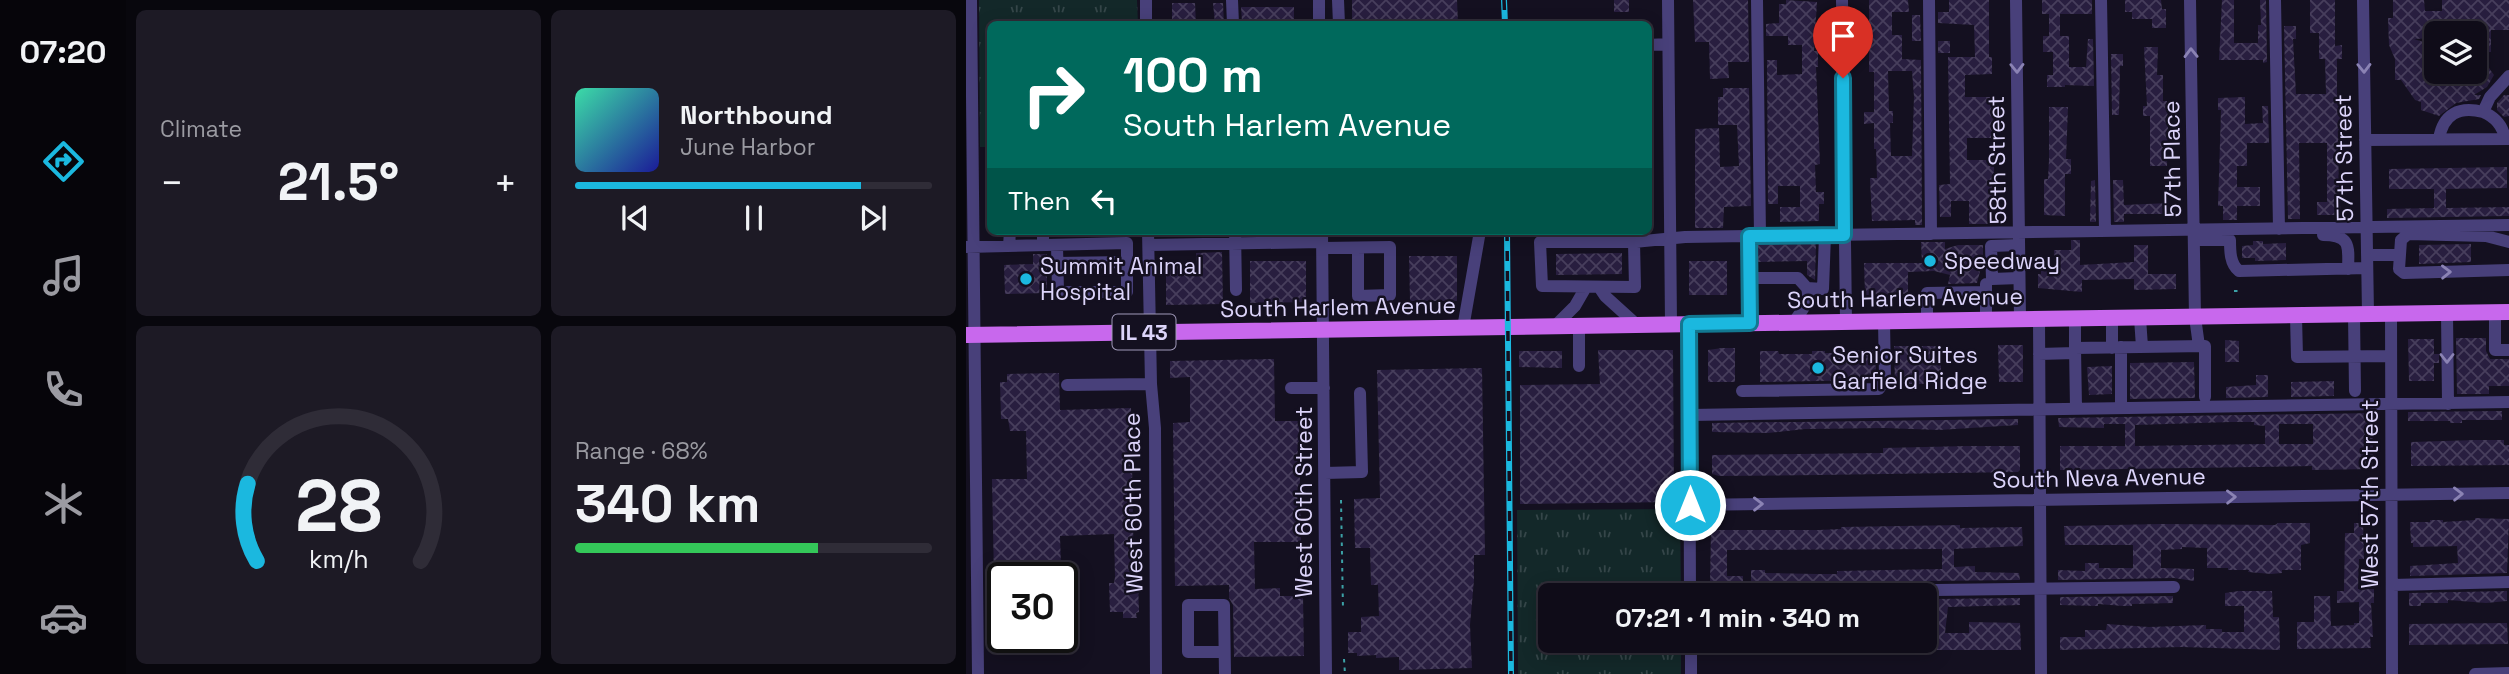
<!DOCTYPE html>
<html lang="en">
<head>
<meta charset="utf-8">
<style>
  body { margin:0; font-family:"Space Grotesk",sans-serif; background:#1d1a25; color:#f1f3f6; height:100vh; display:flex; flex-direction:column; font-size:26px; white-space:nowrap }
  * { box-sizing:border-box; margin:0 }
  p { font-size:23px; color:#9b9ba2 }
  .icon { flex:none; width:38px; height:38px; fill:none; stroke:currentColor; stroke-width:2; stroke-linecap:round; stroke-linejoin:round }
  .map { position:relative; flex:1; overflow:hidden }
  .side { display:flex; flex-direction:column; gap:10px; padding:10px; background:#08070d; width:840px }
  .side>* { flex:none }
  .top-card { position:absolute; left:21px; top:21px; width:665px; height:214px; border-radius:10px; box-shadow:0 4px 18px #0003,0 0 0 2px #2f2c37; background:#00695c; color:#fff; overflow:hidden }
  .fabs { position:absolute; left:1458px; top:21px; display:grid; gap:14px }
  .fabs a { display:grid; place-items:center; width:63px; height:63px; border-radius:10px; background:#0f0c18; box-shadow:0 4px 18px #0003,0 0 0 2px #2f2c37; font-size:35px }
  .speed { position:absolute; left:21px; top:562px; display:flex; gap:14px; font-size:35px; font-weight:700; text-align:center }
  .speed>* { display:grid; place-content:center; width:91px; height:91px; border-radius:50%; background:#0f0c18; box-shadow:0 4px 18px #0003,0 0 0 2px #2f2c37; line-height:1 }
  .speed .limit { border:4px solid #111; border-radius:10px; background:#fff; color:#111 }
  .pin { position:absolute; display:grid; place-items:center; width:60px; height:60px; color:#fff; margin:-72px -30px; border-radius:50% 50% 50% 0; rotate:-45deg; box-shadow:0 0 7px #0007 }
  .pin .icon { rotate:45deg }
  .me { position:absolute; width:77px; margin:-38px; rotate:0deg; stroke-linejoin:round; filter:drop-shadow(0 0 5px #0008) }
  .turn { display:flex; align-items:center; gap:24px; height:147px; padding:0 21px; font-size:32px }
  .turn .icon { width:91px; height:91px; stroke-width:2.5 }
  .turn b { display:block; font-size:49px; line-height:60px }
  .then { display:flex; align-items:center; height:66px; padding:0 21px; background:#0003; gap:14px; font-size:26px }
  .big { font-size:52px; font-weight:600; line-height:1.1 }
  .side .card { flex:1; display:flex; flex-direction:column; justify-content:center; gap:10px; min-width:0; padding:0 24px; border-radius:10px; background:#1d1a25 }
  .side .dial { align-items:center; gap:0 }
  .dial svg { height:182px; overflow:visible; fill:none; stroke:#2f2c37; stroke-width:7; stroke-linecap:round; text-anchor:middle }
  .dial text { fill:#f1f3f6; stroke:none }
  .song { display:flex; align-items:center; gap:21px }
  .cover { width:84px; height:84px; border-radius:10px; background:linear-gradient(135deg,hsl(160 70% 55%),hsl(240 70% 35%)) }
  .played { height:7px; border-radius:4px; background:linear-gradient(90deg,#1bb8df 80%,#2f2c37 80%) }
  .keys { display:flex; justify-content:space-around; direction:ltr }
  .heat { display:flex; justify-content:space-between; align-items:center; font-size:38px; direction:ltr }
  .charge { height:10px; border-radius:5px; background:linear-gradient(90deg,#34c759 68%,#2f2c37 0) }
  .side .tiles { flex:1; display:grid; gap:10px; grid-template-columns:repeat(2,1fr) }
  .trip { position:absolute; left:572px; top:583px; width:399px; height:70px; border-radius:10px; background:#0f0c18; box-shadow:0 4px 18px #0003,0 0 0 2px #2f2c37; font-weight:600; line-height:70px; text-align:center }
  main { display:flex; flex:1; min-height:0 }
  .dock { display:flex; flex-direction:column; width:126px; justify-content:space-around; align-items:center; background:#06050a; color:#9b9ba2 }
  .dock .icon { width:49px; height:49px }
  .dock .active { color:#1bb8df }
  .dock b { font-size:32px; color:#f1f3f6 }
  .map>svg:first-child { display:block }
</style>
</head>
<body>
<main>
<nav class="dock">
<b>07:20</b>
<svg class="icon active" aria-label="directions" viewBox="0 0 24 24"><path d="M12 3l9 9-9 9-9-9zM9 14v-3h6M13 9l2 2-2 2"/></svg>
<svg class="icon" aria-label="music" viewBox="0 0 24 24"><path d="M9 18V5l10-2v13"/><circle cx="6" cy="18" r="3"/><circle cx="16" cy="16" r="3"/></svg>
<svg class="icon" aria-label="phone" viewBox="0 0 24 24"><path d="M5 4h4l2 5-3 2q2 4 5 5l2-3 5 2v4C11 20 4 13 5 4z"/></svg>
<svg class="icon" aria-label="climate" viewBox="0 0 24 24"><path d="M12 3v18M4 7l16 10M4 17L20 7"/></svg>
<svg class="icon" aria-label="car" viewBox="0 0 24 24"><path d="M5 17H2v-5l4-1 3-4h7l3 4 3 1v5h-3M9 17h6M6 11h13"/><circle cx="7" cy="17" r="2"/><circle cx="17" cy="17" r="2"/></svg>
</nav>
<section class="side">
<div class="tiles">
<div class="card"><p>Climate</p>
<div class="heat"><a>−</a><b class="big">21.5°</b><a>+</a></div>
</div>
<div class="card">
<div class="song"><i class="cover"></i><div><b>Northbound</b><p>June Harbor</p></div></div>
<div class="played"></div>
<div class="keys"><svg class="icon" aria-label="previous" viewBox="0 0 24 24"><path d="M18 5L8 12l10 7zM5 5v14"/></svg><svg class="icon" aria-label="pause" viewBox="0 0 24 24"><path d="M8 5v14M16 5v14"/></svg><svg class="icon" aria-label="next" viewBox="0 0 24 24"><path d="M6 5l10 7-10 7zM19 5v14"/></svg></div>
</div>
<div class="card dial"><svg viewBox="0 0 100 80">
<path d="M14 69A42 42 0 1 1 86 69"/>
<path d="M14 69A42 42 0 0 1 10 35" stroke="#1bb8df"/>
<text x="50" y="56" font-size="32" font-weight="700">28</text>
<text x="50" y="72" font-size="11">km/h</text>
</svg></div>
<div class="card"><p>Range · 68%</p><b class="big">340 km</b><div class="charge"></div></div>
</div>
</section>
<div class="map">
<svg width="1543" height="674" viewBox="0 0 1543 674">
  <defs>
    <pattern id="park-tufts" width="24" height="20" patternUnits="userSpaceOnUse" patternTransform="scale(1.75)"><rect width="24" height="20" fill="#132829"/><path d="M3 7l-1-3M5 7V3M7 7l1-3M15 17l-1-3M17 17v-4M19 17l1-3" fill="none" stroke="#354649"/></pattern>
    <pattern id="building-cross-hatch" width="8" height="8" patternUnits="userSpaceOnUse" patternTransform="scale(1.75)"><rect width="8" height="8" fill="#281e3f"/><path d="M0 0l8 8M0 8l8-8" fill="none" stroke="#473e5c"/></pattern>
  </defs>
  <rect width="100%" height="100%" fill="#141020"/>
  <path fill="url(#park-tufts)" d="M171 0 172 24H24V147H14L13 0Z
    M714 509 715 595H584V640L715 641V674H552L551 510Z"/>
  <path fill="url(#building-cross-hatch)" fill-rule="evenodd" d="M386 0H491L492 24H386Z
    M648 0H663V12H648Z
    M727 0H782L783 62H762L763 78 744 79 743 42H729Z
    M820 0 851 2 848 51H852V67H850L854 164 849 165 850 192H858V204H853V221L814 222V207H834V186H812V204H802L801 60H811V75L836 74V45H822V36H800V24L813 23V4H820Z
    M903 0H942L943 12H926V35H936V59L955 60 956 225H949V220L906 221 904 178H911L910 149H908V123L898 124V112H908V72H903ZM922 71H946L948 97 946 156H925L924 123H927V111H923Z
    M983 0H1023V57H1026V74L999 75V97H1027L1028 138H1001V160H1028V178H1026L1027 224H1003V201H985V217H974L973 185 984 184 982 57H1009L1008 25 972 23V12H983Z
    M1076 0H1126V14H1094V36H1103V67H1120L1122 39H1127L1128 86 1099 85V87H1081V75H1087V52H1077V36H1083V14H1076Z
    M1159 0H1195L1196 9H1200V28H1186V19H1166V12H1159Z
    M1256 0H1268V43H1292V25H1295L1294 0H1300L1301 62 1297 63V60H1253Z
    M1344 0H1369V46L1376 45V59H1371V94H1374L1375 143H1372V160L1375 215H1351V202H1361V143H1333L1334 219H1322L1318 26H1330V39H1327L1330 94H1360L1359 59H1353V33H1344Z
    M1427 0H1458L1459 11H1476V0H1543V30H1525V52H1512V37L1508 38V33H1502V31H1470V38L1448 39 1470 46V72H1508V58L1517 60 1528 75 1521 87 1508 95H1515L1513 99 1490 103 1473 116 1455 110V102L1449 100 1435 80H1429V59L1423 45 1422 18H1427Z
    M206 3H229L230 24H206Z
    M247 3H257L258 24H249Z
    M275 7H328V21L276 22Z
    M946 15H954L955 41H946Z
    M972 41H984V53H972Z
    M1178 47H1192L1191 75H1197V101H1201L1202 128 1201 166H1184V116H1177V106H1181Z
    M1145 54H1157V66H1154L1153 115H1146Z
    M757 88H783L785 206 758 207 757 228H729V129L753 128 754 167 773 166 771 125H752V97H757Z
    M1538 95H1543V116L1538 117 1531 110V103Z
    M1279 97V124L1297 123 1296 106H1302L1303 143H1281V166H1271V187H1294V206H1271V220H1257V206H1252L1255 110H1252V98Z
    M1083 107H1102L1100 159H1105V174H1099V216L1078 215V179H1082L1083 160Z
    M1541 167V188L1480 189V208L1543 207V216L1421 218V209L1468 208V189H1423V169Z
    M1129 180 1130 222H1124L1125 181Z
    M1147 180H1157L1158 205 1203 203V214H1158V222H1148Z
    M1105 240H1114V265L1168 262V245H1182V274H1210V289L1168 290V279L1116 280V292L1072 288V274H1075V270H1089L1088 250H1105Z
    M1287 241H1297V244L1320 243V260L1289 261V258H1276V246L1287 245Z
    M955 242H979V249L992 245H1017V260L1011 283 982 284 984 275 968 271 942 272V294L899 295 898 263H956Z
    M850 244 849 280 841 275V261L792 262V245Z
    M1505 244V262L1453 264V245Z
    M256 252 257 304 200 305V264L230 263V253Z
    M656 253V274L590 275V254Z
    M67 254H81V293L39 294 38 265 67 264Z
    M443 256H491V301H444Z
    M284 261H340V302L284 303Z
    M723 261H761V295H723Z
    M1490 338H1520V351L1524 359H1543V386H1523V394H1491Z
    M1442 339H1468V354H1473V363H1468V381H1443Z
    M1259 340 1273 341V362H1259Z
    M1032 345H1057V382H1033Z
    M928 346H975V384H929Z
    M756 348H769V382H742V350Z
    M632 350H707L708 502 554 504V385L634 384Z
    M891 350H910V377L908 380 794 382V351H812L813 354H846V351H859V353H891Z
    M553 351H596V368L553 367Z
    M308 359 309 421H333L335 542H288L289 589 314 588V596H337L338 656 268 657 267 605 263 598V585L209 586 207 423 224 422V377L204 378V361Z
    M1228 362 1229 398 1164 399V363Z
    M1146 366V394L1123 395 1121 367Z
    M516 368 519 555H508V580L504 625 506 668 433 670V657L410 658V655L391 656V653H382V632H395V617L413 616 412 585H405L404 548H389L388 499 414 498 411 370Z
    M93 373 94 410 165 408 168 576 172 582 173 612 170 613 171 618H157V612H144L143 583H148L149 577 148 534 94 536 95 567H74V578H28L26 479H61L60 431H44L42 419H35L34 382H41V374Z
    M1290 375H1302V397L1260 398V387L1290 385Z
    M1368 381V396L1325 397V382Z
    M1536 411V420H1496V423H1484V421H1442V412Z
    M1407 413V469L1346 470V466L1094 470V446H1159V424H1138V428L1093 427 1092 418ZM1265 422H1288V425L1299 426V444L1169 446V425ZM1313 424H1347V444H1313Z
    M1052 419V425L973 430 919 428 839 429 802 433 746 432V423Z
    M1510 440H1538V445H1543V465L1445 466V442Z
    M1001 446H1054V470L1052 472 853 475 753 476 746 474V455L917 453V448Z
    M1509 518 1543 519 1541 573 1444 576V566L1492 563 1491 546 1447 547V543H1445L1444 522H1464V520H1477V522L1509 520Z
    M1312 523H1344V543L1335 545V570H1316V573L1305 574 1282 572 1283 570H1262V568H1241V548L1216 547V549L1195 550V568L1228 569V581L1208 578 1092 580V570L1119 571V563H1133V568H1167V545H1099L1098 526 1195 524 1309 525Z
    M1388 523H1397L1398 559H1393L1392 589H1408V603H1405L1407 637H1404L1405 648 1331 649V622H1348V596H1364L1365 626 1388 625V623H1393V602L1371 603V591H1378L1379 533H1388Z
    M994 525V528L1056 527 1057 546 988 549V567L1009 566V572L1053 573 1054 580 785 583V570H799V573L851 574H871V571L976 569V549L761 550V576H777V584H744L745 530H853L875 529V527Z
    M1273 591H1306L1307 617H1313L1314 650 1216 647 1094 650V637H1119V630H1140L1141 624 1183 627 1240 625V629H1256V632H1278V606H1259V593Z
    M1541 591V601L1520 603 1482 600V603H1455V606H1443V593Z
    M1207 596V603L1166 604V606H1157L1132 604V606L1094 605V597Z
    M1054 598V605L982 607 979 633H1003V622L1054 623 1055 650H966V628H959V605H968V599Z
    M1541 623 1542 644 1443 645V624Z
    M747 640H928V655L747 654Z"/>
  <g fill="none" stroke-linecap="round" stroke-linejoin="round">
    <path stroke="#3ca1a6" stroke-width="2" stroke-dasharray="3.5 5" stroke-linecap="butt" d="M1268 291H1275
      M375 500 377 610
      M378 659 379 674"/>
    <path stroke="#48407a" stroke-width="12" d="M5 0 12 674
      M180 0V24
      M266 0 267 24
      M353 0V24
      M372 0 373 24
      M702 0 705 324
      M791 0 794 236
      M876 0 880 322
      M963 0 965 234
      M1050 0 1054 319
      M1135 0 1139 231
      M1224 0 1229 317 1233 346
      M1309 0 1313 229
      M1397 0 1402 314
      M682 45 702 44
      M1473 139C1477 114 1493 106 1517 112
      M1539 139C1537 126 1529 117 1517 112L1524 97 1543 76
      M1399 140 1543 139
      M77 231V245
      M182 231 185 384 189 428 190 674
      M269 231 270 290
      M356 231 360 674
      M1357 235C1384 235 1383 245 1382 269
      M783 236 784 323
      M1228 240H1264C1264 251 1264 264 1273 271L1401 268
      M574 242H668L669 287 576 286Z
      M668 242 719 237 1543 225
      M1543 242 1520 236 1442 234 1435 240 1433 269 1438 273 1543 270
      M183 245 356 242
      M1053 245 1025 246 1026 279 1053 278
      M43 246 44 231
      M0 247 161 243V292H92L91 245
      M357 248 424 247V295L392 296V248
      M1401 255H1432
      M91 263 161 262
      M783 278H832L841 288 857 289 859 235
      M1020 284V320
      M633 287 639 296 671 325
      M1481 313 1482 404
      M1529 313V350H1543
      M1425 314 1426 674
      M1388 315 1389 391
      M1330 316 1331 357 1425 356
      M1146 318V348
      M1174 318 1176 347
      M1073 319 1075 674
      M1109 319V348
      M961 321V293L1020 292
      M827 323C835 312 845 301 841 288
      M723 324 724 595
      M589 326 609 306 620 287
      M613 326V366
      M497 328 514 231
      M1155 347V408
      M1073 354 1109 353
      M101 385 185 384
      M325 388H358
      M776 391 913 389 919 379 918 321
      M1110 408 1109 348 1239 346V397
      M724 415 1543 402
      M359 473 396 472 394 393
      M724 505 1543 493
      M1426 585 1543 582
      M724 593 1208 587
      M725 640V674
      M258 652H222V605H258L259 674
      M1509 674 1543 673"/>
    <path stroke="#c868ed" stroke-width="16" d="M0 335 1543 312"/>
    <defs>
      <path id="rail" d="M538 0 539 24
        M541 231 545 674"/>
    </defs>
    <use href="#rail" stroke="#1bb8df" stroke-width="6"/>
    <use href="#rail" stroke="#141020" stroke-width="3.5" stroke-dasharray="10" stroke-linecap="butt"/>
  </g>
  <defs><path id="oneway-chevron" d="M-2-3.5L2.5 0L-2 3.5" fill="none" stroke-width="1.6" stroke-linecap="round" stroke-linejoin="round" transform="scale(1.75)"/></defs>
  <g stroke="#8b83b4">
    <use href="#oneway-chevron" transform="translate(1225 53) rotate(-91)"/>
    <use href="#oneway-chevron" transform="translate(1051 68) rotate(89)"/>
    <use href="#oneway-chevron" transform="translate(1398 68) rotate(89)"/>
    <use href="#oneway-chevron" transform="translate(1480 272) rotate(-1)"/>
    <use href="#oneway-chevron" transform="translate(1481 358) rotate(90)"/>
    <use href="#oneway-chevron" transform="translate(1492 494) rotate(-1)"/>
    <use href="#oneway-chevron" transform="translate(1265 497) rotate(-1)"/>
    <use href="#oneway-chevron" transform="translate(792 504) rotate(-1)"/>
  </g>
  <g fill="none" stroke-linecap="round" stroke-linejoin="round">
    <defs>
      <path id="route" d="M724 505 723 324 784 323 783 236 878 235 877 78"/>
    </defs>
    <use href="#route" stroke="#127891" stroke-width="18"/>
    <use href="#route" stroke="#1bb8df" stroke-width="12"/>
  </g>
  <g fill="#1bb8df" stroke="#141020" stroke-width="2.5">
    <circle cx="964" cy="261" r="7"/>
    <circle cx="60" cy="279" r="7"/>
    <circle cx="852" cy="368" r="7"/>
  </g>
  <g text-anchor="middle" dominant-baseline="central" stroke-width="5" stroke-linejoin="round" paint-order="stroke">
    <rect fill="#141020" stroke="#a099b9" stroke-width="2" x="146.5" y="314.5" width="63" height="35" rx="5"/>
    <g font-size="21" font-weight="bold" fill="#dcd4fa">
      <text x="178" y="332">IL 43</text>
    </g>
    <g font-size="23" fill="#dcd4fa" stroke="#141020">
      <text transform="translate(1378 158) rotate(-91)">57th Street</text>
      <text transform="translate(1206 159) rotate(-91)">57th Place</text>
      <text transform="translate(1031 160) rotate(-91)">58th Street</text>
      <text transform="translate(939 298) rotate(-1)">South Harlem Avenue</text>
      <text transform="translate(372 307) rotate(-1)">South Harlem Avenue</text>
      <text transform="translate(1133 478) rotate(-1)">South Neva Avenue</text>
      <text transform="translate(1404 494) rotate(-90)">West 57th Street</text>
      <text transform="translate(338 502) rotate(-90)">West 60th Street</text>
      <text transform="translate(167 503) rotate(-91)">West 60th Place</text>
    </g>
    <g font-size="23" fill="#dcd4fa" stroke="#141020" text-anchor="start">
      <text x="978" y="261">Speedway</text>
      <text x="74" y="266">Summit Animal<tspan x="74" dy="26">Hospital</tspan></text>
      <text x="866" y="355">Senior Suites<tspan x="866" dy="26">Garfield Ridge</tspan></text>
    </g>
  </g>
</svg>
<div class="fabs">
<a><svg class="icon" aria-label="layers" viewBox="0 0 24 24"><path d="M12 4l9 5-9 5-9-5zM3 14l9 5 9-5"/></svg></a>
</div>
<div class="speed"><div class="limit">30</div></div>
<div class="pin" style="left:877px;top:78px;background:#d93025"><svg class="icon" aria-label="arrive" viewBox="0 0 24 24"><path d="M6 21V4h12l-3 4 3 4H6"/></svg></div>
<svg class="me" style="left:724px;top:505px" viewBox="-20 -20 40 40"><circle r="17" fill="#1bb8df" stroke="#fff" stroke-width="3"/><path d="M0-11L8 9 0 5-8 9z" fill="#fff"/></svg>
<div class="trip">07:21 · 1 min · 340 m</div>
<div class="top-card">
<div class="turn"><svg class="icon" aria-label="right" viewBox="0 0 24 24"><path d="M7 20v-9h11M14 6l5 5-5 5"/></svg><div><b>100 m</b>South Harlem Avenue</div></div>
<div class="then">Then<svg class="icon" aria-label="left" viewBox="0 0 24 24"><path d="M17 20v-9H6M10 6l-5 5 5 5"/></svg></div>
</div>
</div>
</main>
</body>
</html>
